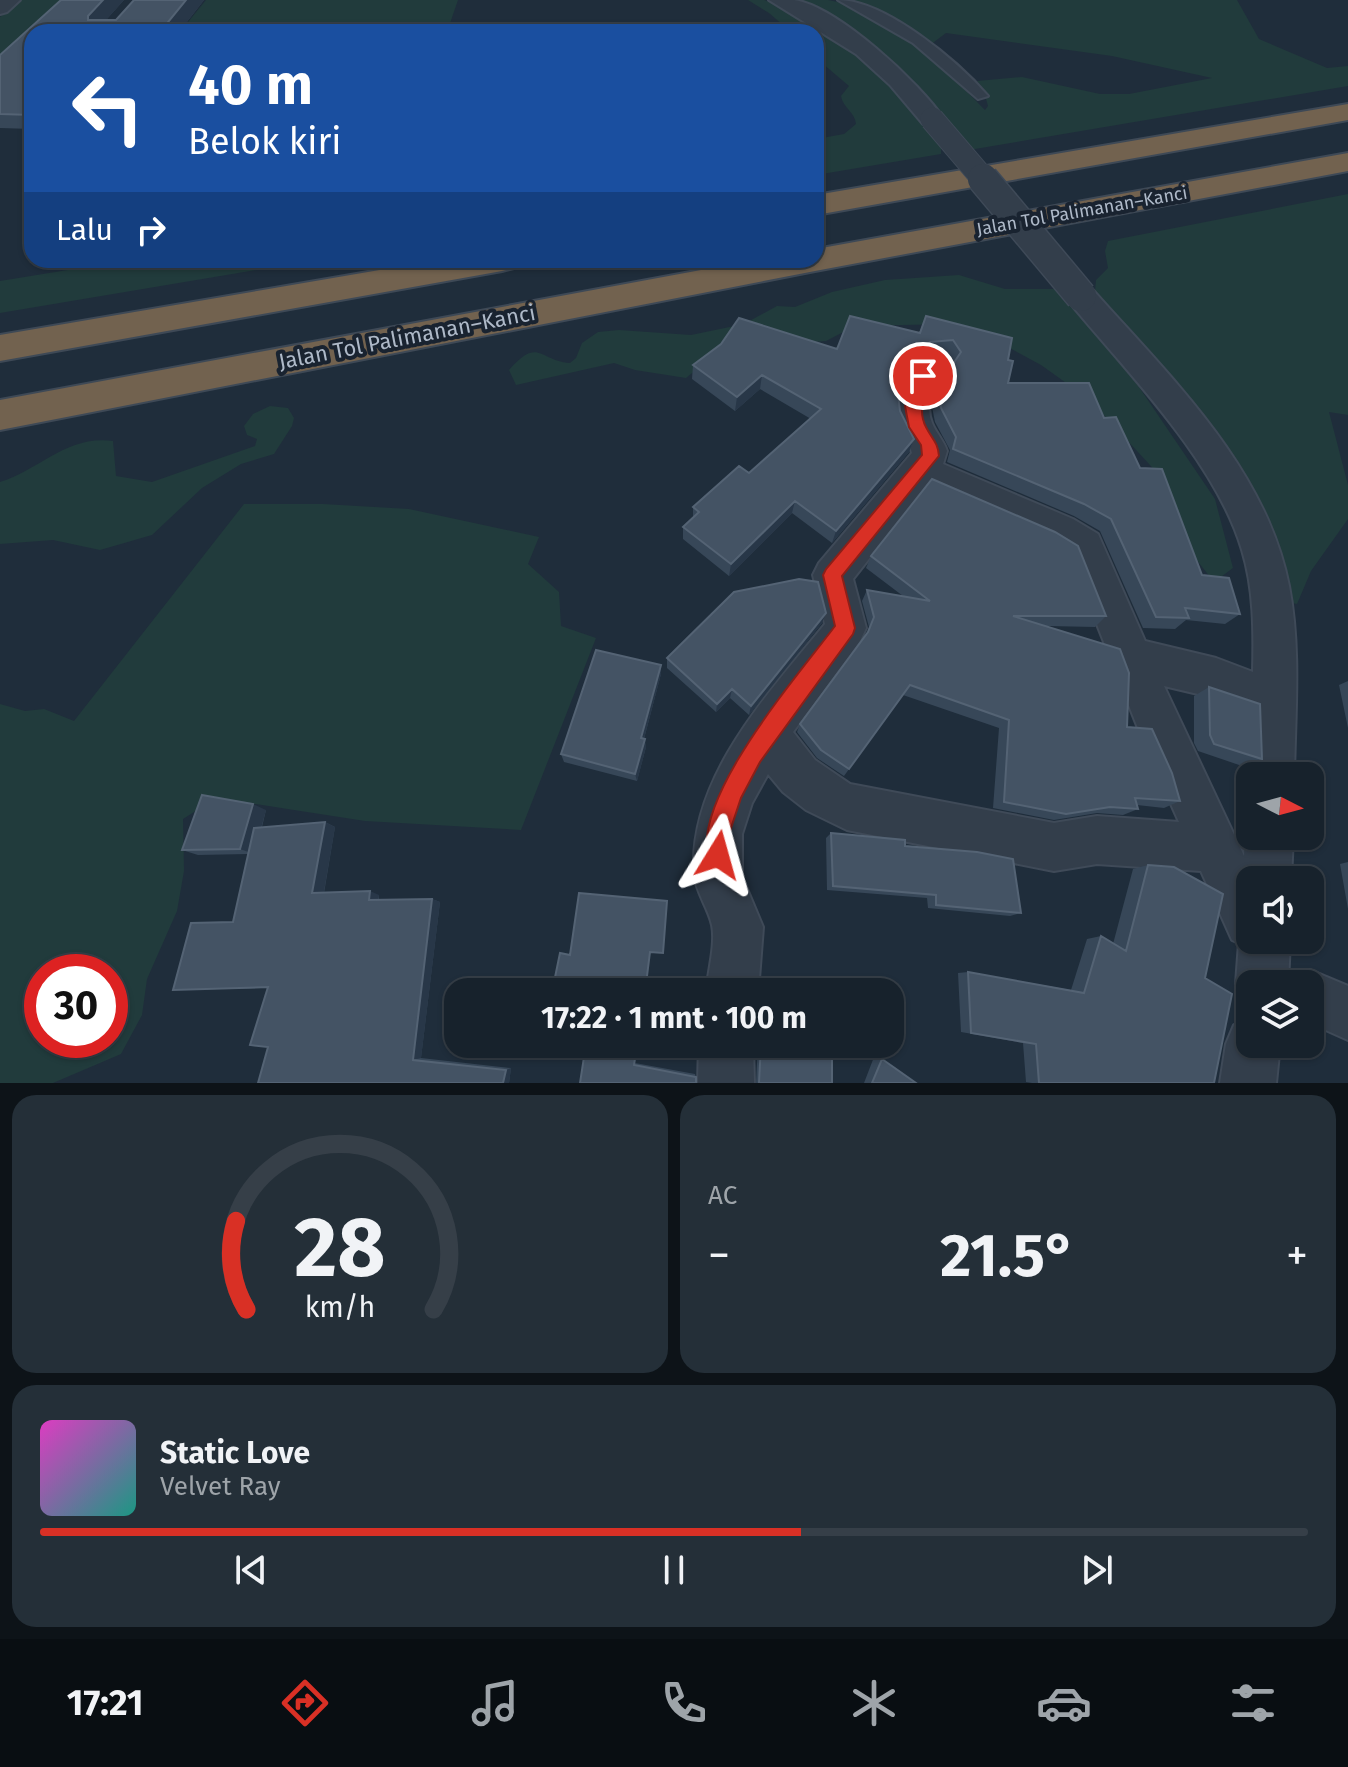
<!DOCTYPE html>
<html lang="id">
<head>
<meta charset="utf-8">
<style>
  body { margin:0; font-family:"Fira Sans",sans-serif; background:#242f38; color:#f1f3f6; height:100vh; display:flex; flex-direction:column; font-size:30px; white-space:nowrap }
  * { box-sizing:border-box; margin:0 }
  p { font-size:26px; color:#9ea4a9 }
  .icon { flex:none; width:44px; height:44px; fill:none; stroke:currentColor; stroke-width:2; stroke-linecap:round; stroke-linejoin:round }
  .map { position:relative; height:1083px; overflow:hidden }
  .side { display:flex; flex-direction:column; gap:12px; padding:12px; background:#0d1318; flex:1 }
  .side>* { flex:none }
  .guide { position:absolute; left:24px; top:24px; width:800px; height:244px; border-radius:24px; box-shadow:0 2px 6px #0004,0 0 0 2px #363f48; background:#1a4fa0; color:#fff; overflow:hidden }
  .needle { width:52px; rotate:96deg }
  .buttons { position:absolute; left:1236px; top:762px; display:grid; gap:16px }
  .buttons a { display:grid; place-items:center; width:88px; height:88px; border-radius:16px; background:#17222c; box-shadow:0 2px 6px #0004,0 0 0 2px #363f48; font-size:40px }
  .speed { position:absolute; left:24px; top:954px; display:flex; gap:16px; font-size:40px; font-weight:700; text-align:center }
  .speed>* { display:grid; place-content:center; width:104px; height:104px; border-radius:50%; background:#17222c; box-shadow:0 2px 6px #0004,0 0 0 2px #363f48; line-height:1 }
  .speed .limit { border:12px solid #d22; background:#fff; color:#111 }
  .pin { position:absolute; display:grid; place-items:center; width:68px; height:68px; color:#fff; margin:-34px; border:4px solid #fff; border-radius:50%; box-shadow:0 2px 8px #0007 }
  .me { position:absolute; width:88px; margin:-44px; rotate:8deg; stroke-linejoin:round; filter:drop-shadow(0 0 6px #0008) }
  .turn { display:flex; align-items:center; gap:28px; height:168px; padding:0 32px; font-size:36px }
  .turn .icon { width:104px; height:104px; stroke-width:2.5 }
  .turn b { display:block; font-size:56px; line-height:68px }
  .then { display:flex; align-items:center; height:76px; padding:0 32px; background:#0003; gap:16px; font-size:30px }
  .big { font-size:60px; font-weight:700; line-height:1.1 }
  .side .tile { flex:1; display:flex; flex-direction:column; justify-content:center; gap:12px; min-width:0; padding:0 28px; border-radius:24px; background:#242f38 }
  .side .dial { align-items:center; gap:0 }
  .dial svg { height:208px; overflow:visible; fill:none; stroke:#363f48; stroke-width:7; stroke-linecap:round; text-anchor:middle }
  .dial text { fill:#f1f3f6; stroke:none }
  .song { display:flex; align-items:center; gap:24px }
  .cover { width:96px; height:96px; border-radius:12px; background:linear-gradient(135deg,hsl(310 70% 55%),hsl(170 70% 35%)) }
  .played { height:8px; border-radius:4px; background:linear-gradient(90deg,#d93025 60%,#363f48 60%) }
  .keys { display:flex; justify-content:space-around; direction:ltr }
  .heat { display:flex; justify-content:space-between; align-items:center; font-size:44px; direction:ltr }
  .side .tiles { flex:1; display:grid; gap:12px; grid-template-columns:1fr 1fr }
  .tile:last-child { grid-column:span 2 }
  .trip { position:absolute; left:444px; top:978px; width:460px; height:80px; border-radius:24px; background:#17222c; box-shadow:0 2px 6px #0004,0 0 0 2px #363f48; font-weight:700; line-height:80px; text-align:center }
  .dock { display:flex; height:128px; justify-content:space-around; align-items:center; background:#090e12; color:#9ea4a9 }
  .dock .icon { width:56px; height:56px }
  .dock .current { color:#d93025 }
  .dock b { font-size:36px; color:#f1f3f6 }
  .map>svg:first-child { display:block }
</style>
</head>
<body>
<div class="map">
<svg width="1348" height="1083" viewBox="0 0 1348 1083">
  <rect width="100%" height="100%" fill="#1f2d3b"/>
  <path fill="#213b3c" fill-rule="evenodd" d="M20 0H82L32 32 0 77V17Z
    M206 0H458L447 32H180Z
    M748 0H764L778 5 833 31 922 114 941 148V154L816 175V139L844 134 856 124C855 112 843 108 841 96L849 86 816 58V32H791L769 13Z
    M790 0C802 0 816 0 828 0 882 9 948 71 985 110L988 106 983 88 977 81 1022 77 1100 94H1129L1212 78 1112 56 946 33 930 45 886 16 852 0H1237L1259 39 1327 68 1348 66V86L969 150 924 97Z
    M1348 194V415L1329 412 1348 485V519L1311 571 1297 604 1283 601 1270 538 1251 486 1217 431 1186 393 1144 357 1095 292 1096 280 1108 268 1105 251 1108 241Z
    M129 260H316L0 313V281Z
    M959 275 1005 289H1059L1124 365 1215 499 1233 568 1214 582 1188 549 1161 477 1090 400 1041 365 1004 345 950 324 855 326 826 341 721 349 686 378 635 370 614 363 516 385 509 370C539 336 539 361 570 363L576 358 582 343 598 332 619 330 691 335 744 324 777 306 795 307 832 292 885 280Z
    M270 406 288 408 294 418 292 426 274 454 241 464 202 488 152 535 100 550 53 540 0 544V482C40 470 66 435 113 441L116 476 152 482 255 446 257 439 247 435 244 426 253 414Z
    M244 504H323L409 509 539 537 528 564 559 592 561 626 596 638 521 830 365 821 216 798 183 819 184 871 177 911 147 979 142 1015 121 1054 53 1083H0V704L25 711 44 709 74 721ZM42 972H110V1040H42Z"/>
  <g fill="none" stroke-linecap="round" stroke-linejoin="round">
    <defs>
      <path id="service" d="M838 0C885 0 958 61 988 96L978 99 913 43Z"/>
      <path id="minor" d="M0 0H20L7 12 0 14Z
        M769 0C777 0 786 0 794 0 837 6 920 83 944 119L941 124H923L890 85 856 54Z
        M1081 286 1092 289C1169 376 1266 467 1289 586 1301 648 1295 714 1294 776H1250V780L1248 776 1251 713 1215 698 1164 686 1244 856 1245 836 1250 825V836H1293L1291 880H1250V940H1290L1288 984H1250V1005L1244 1002 1236 984 1239 943 1232 940 1201 871 1097 864 1054 871 847 830 806 810 783 792 768 774 752 803 742 834V877L763 927 758 992H706C708 972 716 944 712 925 708 907 695 891 694 873 689 777 768 694 825 624L813 575 819 563 912 453C909 441 899 431 897 419 891 390 917 348 947 357L952 365C942 383 922 399 932 423 936 433 944 441 947 451L943 464 1073 519 1098 534 1145 641 1216 658 1253 672C1254 631 1254 589 1242 550 1216 462 1128 373 1070 303L1066 296 1070 289ZM925 488 1047 541 1070 556 1145 746 1179 822 1097 816 1054 823 850 784 815 760 793 732 860 641 866 628 853 579Z
        M1310 970 1348 986V1040L1310 1023V984H1289L1291 977Z
        M1250 1018V1044H1280L1276 1083H1220L1226 1044 1234 1025Z
        M699 1044H753L754 1083H698Z"/>
      <path id="motorway" d="M1348 104V120L816 215V195Z
        M1348 153V171L815 271 0 430V400L755 260H816V249Z
        M438 260H519L514 268 502 271 0 361V335Z"/>
    </defs>
    <use href="#service" stroke="#3f4a58" stroke-width="4"/>
    <use href="#minor" stroke="#3f4a58" stroke-width="4"/>
    <use href="#motorway" stroke="#3e4956" stroke-width="4"/>
    <use href="#service" fill="#333e4b" fill-rule="evenodd"/>
    <use href="#minor" fill="#333e4b" fill-rule="evenodd"/>
    <use href="#motorway" fill="#72624f" fill-rule="evenodd"/>
    <defs>
      <path id="minor-bridge-far1" d="M932 119 985 181"/>
      <path id="minor-bridge" d="M983 179 1081 296"/>
    </defs>
    <use href="#minor-bridge-far1" stroke="#3f4a58" stroke-width="25" stroke-linecap="butt"/>
    <use href="#minor-bridge" stroke="#3f4a58" stroke-width="33" stroke-linecap="butt"/>
    <use href="#minor-bridge-far1" stroke="#333e4b" stroke-width="23"/>
    <use href="#minor-bridge" stroke="#333e4b" stroke-width="30"/>
  </g>
  <path fill="#374758" d="M61 0H124L106 20H116L134 0H204L179 32H32V129L0 128V55Z
    M926 316 1008 360V383L1104 418 1140 468 1202 575 1240 614 1225 624 1186 620 1175 629 1143 628 1100 531 1074 516 947 462 950 450 935 422 932 407 943 379 953 364 947 354 925 356 906 372 900 386 898 394 900 411 914 439 909 452 832 543 792 513 729 576 683 539V527L693 518V507L749 473 811 419 760 389 735 411 692 379 693 365 837 349 919 333Z
    M871 556 1106 616 1095 627 1048 626 1127 727 1180 801 1164 808 1137 805 1138 809 1123 815 1097 813 1054 820 993 808 999 728 903 695 844 776 817 758 797 732 800 724 866 635 869 627 862 601 867 590 903 596 866 568Z
    M822 623 749 715 730 698 716 712 667 668V658Z
    M661 674 644 739 646 747 637 781 564 762 561 754Z
    M1348 681V728L1339 685Z
    M1209 687 1262 759 1245 767 1198 751 1194 743V696Z
    M266 810 262 827 325 822 335 827 324 893 379 895V900L432 899 440 902 421 1058 511 1068 509 1083H258L268 1047V988L173 990 233 922 248 854 198 855 182 850Z
    M831 833 905 846 1021 913 1010 916 928 908 927 898 827 890 826 838Z
    M1348 862V909L1340 864Z
    M1148 865 1205 978 1214 1083H1032L1026 1082 1023 1043 961 1032 958 973 968 972 1071 990 1087 939 1101 936 1113 944 1133 869Z
    M586 1044H638L635 1063 695 1074 696 1077 580 1083Z
    M758 1044H832V1083H756Z
    M874 1057 882 1059 916 1083H864Z"/>
  <path fill="#283748" d="M103 0H124L97 30 88 20V16Z
    M186 0H204L179 32H160Z
    M930 342 925 356 906 372 895 395 911 358Z
    M762 375 760 389 735 411 737 397Z
    M914 439 909 452 832 543 836 531Z
    M795 501 792 513 729 576 731 564Z
    M826 613 822 623 749 715 751 706Z
    M661 665V674L642 746 641 738Z
    M732 689 730 698 716 712 717 704Z
    M645 739 646 747 637 781 635 774Z
    M253 804 266 810 254 854 240 849Z
    M325 822 335 827 323 897 312 893Z
    M370 891 379 895 378 903 369 900Z
    M432 899 440 902 421 1058 413 1060Z
    M511 1068 509 1083H503L506 1070Z"/>
  <path fill="#445364" stroke="#546374" stroke-width="2" d="M61 0H103L88 16V20H116L134 0H186L160 32H32V115L0 114V55Z
    M850 316 920 333 926 316 1012 338 1008 360 1013 361 1008 383H1089L1104 418 1116 417 1140 468 1162 469 1202 575 1229 578 1240 614 1185 608 1189 618 1156 617 1111 519 1084 504 953 449 956 437 941 408 938 393 943 379 961 352 953 340 930 342 911 358 900 381 898 394 900 411 914 439 836 531 795 501 731 564 683 527 699 512 693 507 739 466 749 473 821 409 762 375 737 397 693 365 721 344 739 318 837 349Z
    M932 479 1055 532 1078 546 1106 616H1013L1120 649 1129 673 1127 727 1152 729 1172 773 1180 801 1135 798 1138 809 1110 807 1066 814 1004 802 1009 720 910 685 849 769 821 750 800 724 868 632 874 617 867 590 930 601 871 556Z
    M799 579 818 582 826 613 751 706 732 689 717 704 667 658 734 592Z
    M596 650 661 665 641 738 645 739 635 774 561 754Z
    M1209 687 1260 704 1262 759 1214 744 1210 735Z
    M202 795 253 804 240 849 182 850Z
    M325 822 312 893 370 891 369 900 432 899 413 1060 506 1070 503 1083H258L268 1047 250 1045 268 987 173 990 191 923 233 922 254 828Z
    M831 833 905 840V846L977 852 1013 859 1021 913 936 905V895L833 886Z
    M1148 865 1174 867 1223 894 1205 978 1232 994 1214 1083H1039L1036 1044 971 1033 968 972 1084 993 1101 936 1126 951Z
    M579 893 667 901 663 953 650 952 645 992H552L560 953 570 955Z
    M586 1044H637L634 1065 696 1077V1083H580Z
    M761 1044H832V1083H759Z
    M882 1059 916 1083H872Z"/>
  <path fill="#d93025" stroke="#8d1f18" stroke-width="2" d="M923 371 931 376C925 393 917 410 926 427 932 439 938 442 939 456L842 576 855 628 853 634 760 762 741 798 729 834 730 855 726 864 718 867 710 864C685 804 800 673 835 626L823 575 826 569 922 455 921 445 909 427 905 406 915 376Z"/>
  <g text-anchor="middle" dominant-baseline="central" stroke-width="8" stroke-linejoin="round" paint-order="stroke">
    <g font-size="18" fill="#aeb9c8" stroke="#192330">
      <text transform="translate(1082 211) rotate(-10)">Jalan Tol Palimanan–Kanci</text>
    </g>
    <g font-size="22" fill="#aeb9c8" stroke="#192330">
      <text transform="translate(407 337) rotate(-11)">Jalan Tol Palimanan–Kanci</text>
    </g>
  </g>
</svg>
<div class="buttons">
<a><svg class="needle" viewBox="-14 -14 28 28"><path d="M0-13l5 13h-10z" fill="#e53935"/><path d="M0 13l5-13h-10z" fill="#9ea4a9"/></svg></a>
<a><svg class="icon" aria-label="sound" viewBox="0 0 24 24"><path d="M4 9h4l5-4v14l-5-4H4zM17 9q2 3 0 6"/></svg></a>
<a><svg class="icon" aria-label="layers" viewBox="0 0 24 24"><path d="M12 4l9 5-9 5-9-5zM3 14l9 5 9-5"/></svg></a>
</div>
<div class="speed"><div class="limit">30</div></div>
<div class="pin" style="left:923px;top:376px;background:#d93025"><svg class="icon" aria-label="arrive" viewBox="0 0 24 24"><path d="M6 21V4h12l-3 4 3 4H6"/></svg></div>
<svg class="me" style="left:718px;top:855px" viewBox="-20 -20 40 40"><path d="M0-17L14 15 0 8-14 15z" fill="#d93025" stroke="#fff" stroke-width="4"/></svg>
<div class="trip">17:22 · 1 mnt · 100 m</div>
<div class="guide">
<div class="turn"><svg class="icon" aria-label="left" viewBox="0 0 24 24"><path d="M17 20v-9H6M10 6l-5 5 5 5"/></svg><div><b>40 m</b>Belok kiri</div></div>
<div class="then">Lalu<svg class="icon" aria-label="right" viewBox="0 0 24 24"><path d="M7 20v-9h11M14 6l5 5-5 5"/></svg></div>
</div>
</div>
<section class="side">
<div class="tiles">
<div class="tile dial"><svg viewBox="0 0 100 80">
<path d="M14 69A42 42 0 1 1 86 69"/>
<path d="M14 69A42 42 0 0 1 10 35" stroke="#d93025"/>
<text x="50" y="56" font-size="32" font-weight="700">28</text>
<text x="50" y="72" font-size="11">km/h</text>
</svg></div>
<div class="tile"><p>AC</p>
<div class="heat"><a>−</a><b class="big">21.5°</b><a>+</a></div>
</div>
<div class="tile">
<div class="song"><i class="cover"></i><div><b>Static Love</b><p>Velvet Ray</p></div></div>
<div class="played"></div>
<div class="keys"><svg class="icon" aria-label="previous" viewBox="0 0 24 24"><path d="M18 5L8 12l10 7zM5 5v14"/></svg><svg class="icon" aria-label="pause" viewBox="0 0 24 24"><path d="M8 5v14M16 5v14"/></svg><svg class="icon" aria-label="next" viewBox="0 0 24 24"><path d="M6 5l10 7-10 7zM19 5v14"/></svg></div>
</div>
</div>
</section>
<nav class="dock">
<b>17:21</b>
<svg class="icon current" aria-label="directions" viewBox="0 0 24 24"><path d="M12 3l9 9-9 9-9-9zM9 14v-3h6M13 9l2 2-2 2"/></svg>
<svg class="icon" aria-label="music" viewBox="0 0 24 24"><path d="M9 18V5l10-2v13"/><circle cx="6" cy="18" r="3"/><circle cx="16" cy="16" r="3"/></svg>
<svg class="icon" aria-label="phone" viewBox="0 0 24 24"><path d="M5 4h4l2 5-3 2q2 4 5 5l2-3 5 2v4C11 20 4 13 5 4z"/></svg>
<svg class="icon" aria-label="climate" viewBox="0 0 24 24"><path d="M12 3v18M4 7l16 10M4 17L20 7"/></svg>
<svg class="icon" aria-label="car" viewBox="0 0 24 24"><path d="M5 17H2v-5l4-1 3-4h7l3 4 3 1v5h-3M9 17h6M6 11h13"/><circle cx="7" cy="17" r="2"/><circle cx="17" cy="17" r="2"/></svg>
<svg class="icon" aria-label="filters" viewBox="0 0 24 24"><path d="M4 7h16M4 17h16"/><circle cx="9" cy="7" r="2"/><circle cx="15" cy="17" r="2"/></svg>
</nav>
</body>
</html>
